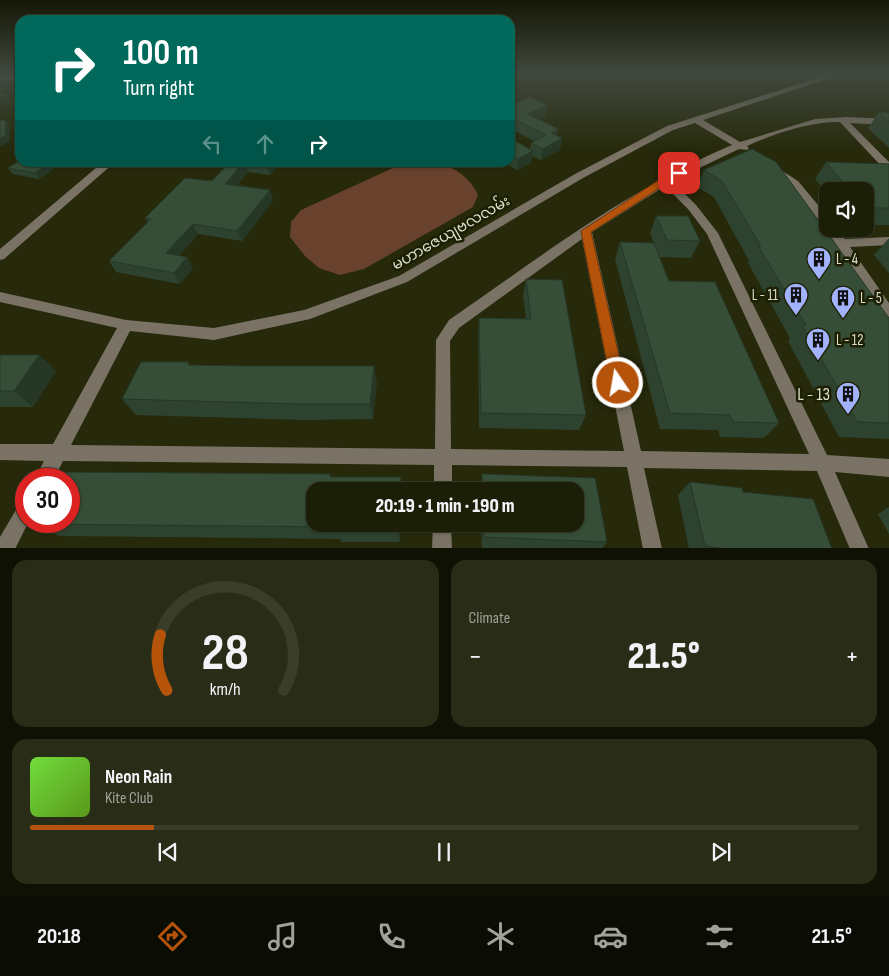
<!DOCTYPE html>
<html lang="en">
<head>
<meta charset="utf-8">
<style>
  body { margin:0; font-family:"Sofia Sans Condensed","Noto Sans Myanmar",sans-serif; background:#292c16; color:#f1f3f6; height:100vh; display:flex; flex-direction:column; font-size:19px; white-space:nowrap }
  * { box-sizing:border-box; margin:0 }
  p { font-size:16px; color:#a0a29c }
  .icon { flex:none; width:28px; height:28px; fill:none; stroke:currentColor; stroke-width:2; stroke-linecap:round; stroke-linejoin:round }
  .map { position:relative; height:548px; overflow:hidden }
  .panel { display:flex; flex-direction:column; gap:12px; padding:12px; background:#0f1104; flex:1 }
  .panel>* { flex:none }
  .hud { position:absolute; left:15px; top:15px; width:500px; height:152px; border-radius:15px; box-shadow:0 1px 4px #0004,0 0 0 1px #3a3d29; background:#00695c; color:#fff; overflow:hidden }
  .buttons { position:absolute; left:819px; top:182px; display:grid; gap:10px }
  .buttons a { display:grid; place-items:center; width:55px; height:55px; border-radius:10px; background:#1c1f08; box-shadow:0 1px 4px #0004,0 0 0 1px #3a3d29; font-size:25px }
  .speed { position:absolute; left:15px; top:468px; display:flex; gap:10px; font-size:25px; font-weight:700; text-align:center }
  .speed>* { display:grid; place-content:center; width:65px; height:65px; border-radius:50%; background:#1c1f08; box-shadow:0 1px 4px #0004,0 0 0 1px #3a3d29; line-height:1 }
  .speed .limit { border:8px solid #d22; background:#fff; color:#111 }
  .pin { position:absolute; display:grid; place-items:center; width:42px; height:42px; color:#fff; margin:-21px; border-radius:10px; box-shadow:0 2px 8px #0006 }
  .me { position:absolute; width:55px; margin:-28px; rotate:348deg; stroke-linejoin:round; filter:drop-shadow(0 0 4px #0008) }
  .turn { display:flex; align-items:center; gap:18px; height:105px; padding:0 25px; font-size:22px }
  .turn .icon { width:65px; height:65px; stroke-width:2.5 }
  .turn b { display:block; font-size:35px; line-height:42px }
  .lanes { display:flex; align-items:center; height:48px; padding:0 25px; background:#0003; justify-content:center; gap:25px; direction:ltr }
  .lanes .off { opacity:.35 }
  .big { font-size:38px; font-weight:800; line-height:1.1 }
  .panel .widget { flex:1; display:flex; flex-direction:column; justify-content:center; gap:8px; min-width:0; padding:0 18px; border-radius:15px; background:#292c16 }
  .panel .dial { align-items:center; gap:0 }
  .dial svg { height:130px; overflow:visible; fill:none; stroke:#3a3d29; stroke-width:7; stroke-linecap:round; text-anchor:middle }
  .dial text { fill:#f1f3f6; stroke:none }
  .song { display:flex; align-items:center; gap:15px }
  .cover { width:60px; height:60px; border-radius:8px; background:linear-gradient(135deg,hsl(100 70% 55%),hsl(90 70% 35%)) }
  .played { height:5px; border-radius:2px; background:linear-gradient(90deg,#b45309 15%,#3a3d29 15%) }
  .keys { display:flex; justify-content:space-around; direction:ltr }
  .heat { display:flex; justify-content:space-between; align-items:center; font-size:28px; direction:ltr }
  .panel .tiles { flex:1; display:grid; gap:12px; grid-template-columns:1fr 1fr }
  .widget:last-child { grid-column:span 2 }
  .trip { position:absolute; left:306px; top:482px; width:278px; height:50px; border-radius:15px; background:#1c1f08; box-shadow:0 1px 4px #0004,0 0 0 1px #3a3d29; font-weight:800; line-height:50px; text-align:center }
  .tab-bar { display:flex; height:80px; justify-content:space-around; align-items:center; background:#0b0c03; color:#a0a29c }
  .tab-bar .icon { width:35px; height:35px }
  .tab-bar .on { color:#b45309 }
  .tab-bar b { font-size:22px; color:#f1f3f6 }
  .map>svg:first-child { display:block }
</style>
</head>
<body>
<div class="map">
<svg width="889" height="549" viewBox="0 0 889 549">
  <rect width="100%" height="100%" fill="#26290a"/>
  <path fill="#69422d" d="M439 163C455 167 471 179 478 195L473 207 364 269 340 275 319 268 305 256 290 237 291 222 301 210 404 163Z"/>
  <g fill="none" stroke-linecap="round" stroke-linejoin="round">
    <path fill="#7a7265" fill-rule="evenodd" d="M830 74H842L703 120 740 142 815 119 847 117 889 119V125L850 123 889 162V171L885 170 840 122C808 122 776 133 747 146L749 148 747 150 739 149 672 181 696 205 718 233 827 455 889 459V477L835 472 869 549H850L817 471 644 468 662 549H643L627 467 452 465V491H434V465L63 461 54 479H35L44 461 0 460V444H53L117 328 0 302V292L126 320 214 328 304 310 399 276 575 174 667 126ZM695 123 732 145C630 188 540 257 449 320L436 340 435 449 71 445 130 331 214 340 310 319 407 282 583 178 673 130ZM665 186 688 209 707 234 809 454 641 451 592 232ZM582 239 624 451 451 449 450 341 459 328Z
      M0 75 20 77V81L0 79Z
      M103 162H115L4 259 0 260V249Z
      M773 165 798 181 828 217V229H836L845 239 889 237V245L850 247 889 303V319L884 318 825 228 790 185 769 170 768 168Z
      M26 500V521H29L15 549H0V537L20 503Z
      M433 524H451L452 549H432Z"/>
  </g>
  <path fill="#2e432f" d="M510 104 545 116 538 120 556 136 562 138 560 150 541 160 532 156 531 163 517 170 504 162H510V138L530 150 531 143 534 141 510 128Z
    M879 112 889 113V148L868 128Z
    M752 149 889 318V439L839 437 788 341 790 338 748 263 749 261 714 197 697 187 704 170Z
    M20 162H92L85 168 62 163 39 179 13 174 8 168Z
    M216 162H279V164L270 175 248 172 237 185 270 190 273 201 242 241 198 234 179 256 187 257 193 268 180 284 116 272 109 261 148 222 145 218 212 181 224 168 218 167Z
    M826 162 889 164V225H865V191H828V194L815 179Z
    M656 216 700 241 691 258 659 257 669 281 779 423 764 438 720 437 718 430 660 429 615 259 620 242 654 243 650 233Z
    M889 238V273L874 255Z
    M526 279 586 415 579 430 479 428 478 335 479 318 526 319 523 296Z
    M0 355H39L56 371 33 407H0Z
    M191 365 377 382 373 419 306 420 136 415 122 399Z
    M482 474 595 478 607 542 602 549H482L481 524H575V491H480Z
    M331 477H401L403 491H315V524H401L400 542H341L340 539 59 536 37 524Z
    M690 482 743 492 832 549H689L678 495Z
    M889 507V534L878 514Z"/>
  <path fill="#263726" d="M7 81 11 86 0 92V85Z
    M6 94 10 100 0 105V97Z
    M547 105 545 116 527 126 528 114Z
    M6 121 10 127 9 141 0 147V139Z
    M558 129 556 140 551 133Z
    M562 138 560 150 541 160 543 149Z
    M533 151 531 163 517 170 518 159Z
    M51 162H62V163L39 179 35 173Z
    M82 162H92L85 168Z
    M244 162H245L248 172 229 194 225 184Z
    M269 162H279V164L270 175 267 165Z
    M270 190 273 201 242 241 237 231Z
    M193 224 198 234 172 264 166 253Z
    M187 257 193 268 180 284 174 273Z
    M39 355 56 371 33 407 14 391Z
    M374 366 377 382 373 419 370 404Z
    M401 477 403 491H400Z
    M398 524H401L400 542 398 530Z"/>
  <path fill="#364e37" stroke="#263726" d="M0 80 7 81 0 85Z
    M0 93 6 94 0 97Z
    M530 97 547 105 528 114 558 129 551 133 562 138 543 149 531 143 546 135 510 117V104L513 105Z
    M879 112 889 113V122Z
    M0 120 6 121 5 136 0 139Z
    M510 138 533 151 518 159 510 154Z
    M752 149 776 162 889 318V423L857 422 802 325H806L758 246H761L722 181 704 170Z
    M20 160V162H51L35 173 8 168Z
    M230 162H244L225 184 270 190 237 231 193 224 166 253 187 257 174 273 109 261 151 219 145 218 185 178 212 181Z
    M250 162H269L267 165Z
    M826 162 889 164V208H865V191H850Z
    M656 216H688L700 241 667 240Z
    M620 242 654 243 669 281 715 282 779 423 733 422 730 415 670 413Z
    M526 279 562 280 586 415 481 413 479 318 531 319Z
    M0 355H39L14 391H0Z
    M141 362H189L188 365 247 366H374L370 404H300L122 399Z
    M66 472 330 474V477H401L400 491H315V524H398V530H336V527L37 524 39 521H69V479H62Z
    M482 474 595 478 607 542 484 537V524H575V491H483Z
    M690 482 742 488 743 492 813 499 832 549H726L705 546Z"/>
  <linearGradient id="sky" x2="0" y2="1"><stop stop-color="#151706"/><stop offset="0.49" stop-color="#41493e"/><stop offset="1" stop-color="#41493e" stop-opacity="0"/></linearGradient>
  <rect width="889" height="151" fill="url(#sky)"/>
  <path fill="#b45309" stroke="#753606" d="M679 170 683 173 682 175 669 182 591 232 625 383 623 387 618 389 613 387 611 383 581 231 662 178Z"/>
  <defs>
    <symbol id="building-pin" viewBox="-11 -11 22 30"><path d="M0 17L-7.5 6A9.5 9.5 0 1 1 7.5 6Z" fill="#a2b2fd" stroke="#1c1f02"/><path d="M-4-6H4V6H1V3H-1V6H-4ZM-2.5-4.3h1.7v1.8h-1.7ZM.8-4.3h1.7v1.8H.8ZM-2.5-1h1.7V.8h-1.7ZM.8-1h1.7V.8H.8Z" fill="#111"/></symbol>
  </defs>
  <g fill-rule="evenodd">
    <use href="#building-pin" x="805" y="245" width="28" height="38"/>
    <use href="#building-pin" x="782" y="281" width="28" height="38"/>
    <use href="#building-pin" x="829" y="284" width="28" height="38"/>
    <use href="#building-pin" x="804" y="326" width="28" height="38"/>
    <use href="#building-pin" x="834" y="380" width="28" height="38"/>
  </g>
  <g text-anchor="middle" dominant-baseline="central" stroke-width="5" stroke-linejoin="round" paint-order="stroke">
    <g font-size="15" fill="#dcdecd" stroke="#1c1f02">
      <text transform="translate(451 233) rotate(-30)">မဟာဇေယျဗလလမ်း</text>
    </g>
    <g font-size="15" fill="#dcdecd" stroke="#1c1f02" text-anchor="start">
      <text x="836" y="259">L - 4</text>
      <text x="778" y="295" text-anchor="end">L - 11</text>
      <text x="860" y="298">L - 5</text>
      <text x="836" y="340">L - 12</text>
    </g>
    <g font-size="18" fill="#dcdecd" stroke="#1c1f02" text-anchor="end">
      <text x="830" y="394">L - 13</text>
    </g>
  </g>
</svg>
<div class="buttons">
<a><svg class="icon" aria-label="sound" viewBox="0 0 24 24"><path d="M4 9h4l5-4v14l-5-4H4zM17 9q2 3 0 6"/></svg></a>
</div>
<div class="speed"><div class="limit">30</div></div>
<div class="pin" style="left:679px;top:173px;background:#d93025"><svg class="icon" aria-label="arrive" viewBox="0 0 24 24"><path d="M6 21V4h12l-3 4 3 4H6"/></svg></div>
<svg class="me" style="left:618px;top:383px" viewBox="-20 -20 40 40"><circle r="17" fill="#b45309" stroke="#fff" stroke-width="3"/><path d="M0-11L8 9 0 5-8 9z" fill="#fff"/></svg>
<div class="trip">20:19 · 1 min · 190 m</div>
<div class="hud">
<div class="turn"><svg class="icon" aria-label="right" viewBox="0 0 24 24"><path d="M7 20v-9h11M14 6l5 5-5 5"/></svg><div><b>100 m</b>Turn right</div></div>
<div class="lanes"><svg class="icon off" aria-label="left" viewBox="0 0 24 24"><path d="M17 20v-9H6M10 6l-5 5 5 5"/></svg><svg class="icon off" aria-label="ahead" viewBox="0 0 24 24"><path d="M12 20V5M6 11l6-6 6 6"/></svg><svg class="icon" aria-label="right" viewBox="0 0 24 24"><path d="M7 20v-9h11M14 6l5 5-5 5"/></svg></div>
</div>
</div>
<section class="panel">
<div class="tiles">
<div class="widget dial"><svg viewBox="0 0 100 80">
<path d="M14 69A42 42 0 1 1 86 69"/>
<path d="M14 69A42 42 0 0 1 10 35" stroke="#b45309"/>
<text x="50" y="56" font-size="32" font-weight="700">28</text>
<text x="50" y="72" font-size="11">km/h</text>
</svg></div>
<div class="widget"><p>Climate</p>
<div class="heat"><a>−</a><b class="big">21.5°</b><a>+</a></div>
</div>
<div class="widget">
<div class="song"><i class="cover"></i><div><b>Neon Rain</b><p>Kite Club</p></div></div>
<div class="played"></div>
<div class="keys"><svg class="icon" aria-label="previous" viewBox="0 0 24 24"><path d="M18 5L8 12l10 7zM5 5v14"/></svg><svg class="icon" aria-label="pause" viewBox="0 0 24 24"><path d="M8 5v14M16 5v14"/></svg><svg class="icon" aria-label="next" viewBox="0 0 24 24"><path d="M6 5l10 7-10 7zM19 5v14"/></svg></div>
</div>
</div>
</section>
<nav class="tab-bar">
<b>20:18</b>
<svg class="icon on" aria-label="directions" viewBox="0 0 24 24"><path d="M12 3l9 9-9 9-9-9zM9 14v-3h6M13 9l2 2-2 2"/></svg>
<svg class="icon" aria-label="music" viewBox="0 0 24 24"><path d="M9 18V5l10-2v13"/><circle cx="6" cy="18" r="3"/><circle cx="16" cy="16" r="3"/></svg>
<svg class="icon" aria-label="phone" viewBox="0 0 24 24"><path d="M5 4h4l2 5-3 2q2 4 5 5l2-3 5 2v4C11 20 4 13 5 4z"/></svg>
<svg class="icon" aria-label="climate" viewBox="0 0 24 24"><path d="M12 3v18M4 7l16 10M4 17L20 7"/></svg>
<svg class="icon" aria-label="car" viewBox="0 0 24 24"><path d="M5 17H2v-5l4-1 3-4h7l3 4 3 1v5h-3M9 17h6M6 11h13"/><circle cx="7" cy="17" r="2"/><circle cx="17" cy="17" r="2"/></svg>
<svg class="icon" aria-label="filters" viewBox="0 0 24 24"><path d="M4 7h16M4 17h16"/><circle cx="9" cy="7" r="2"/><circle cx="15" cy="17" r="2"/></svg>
<b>21.5°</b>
</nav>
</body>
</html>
